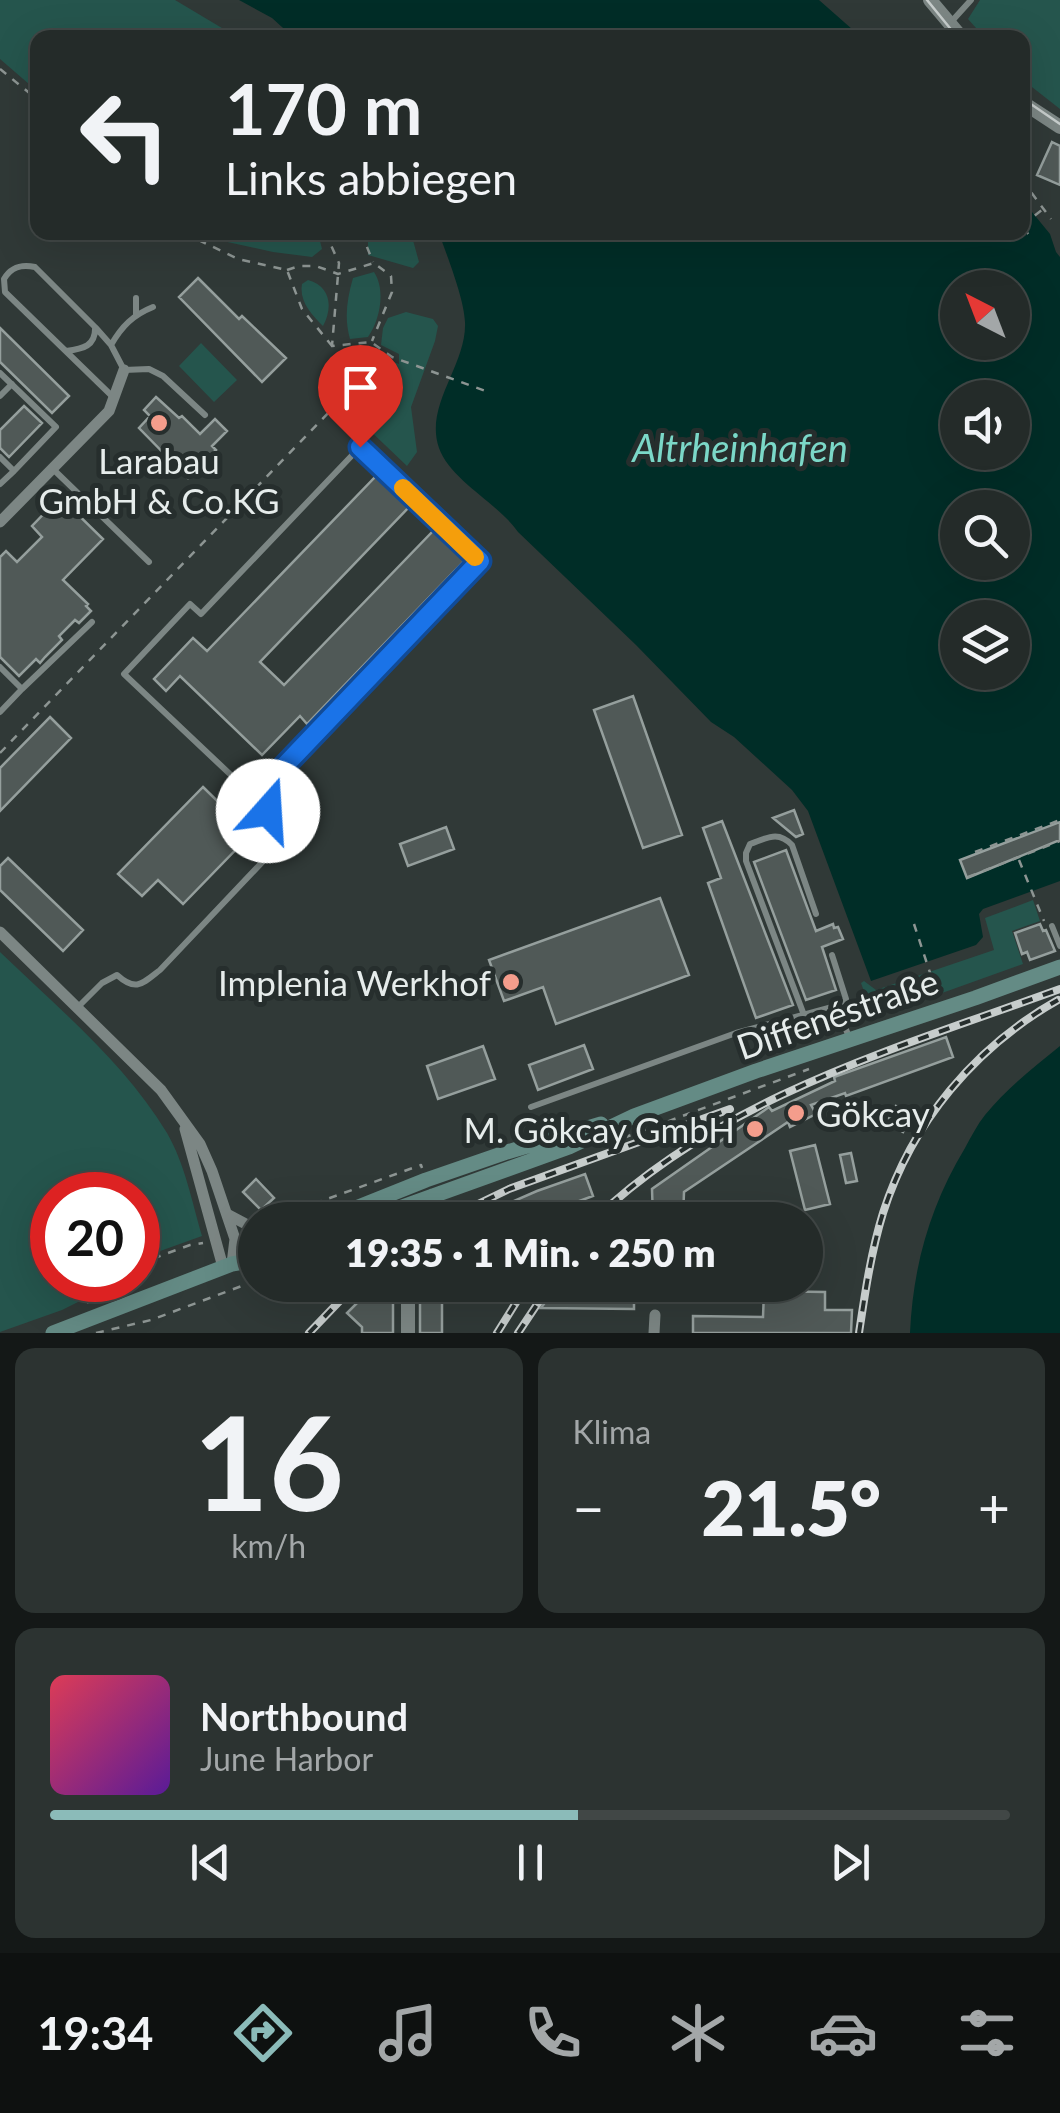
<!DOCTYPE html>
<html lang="de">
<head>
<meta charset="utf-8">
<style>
  body { margin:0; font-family:Lato,sans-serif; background:#2c3331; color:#f1f3f6; height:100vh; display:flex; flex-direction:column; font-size:38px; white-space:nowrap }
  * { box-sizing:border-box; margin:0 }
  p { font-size:32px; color:#a3a7a8 }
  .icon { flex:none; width:55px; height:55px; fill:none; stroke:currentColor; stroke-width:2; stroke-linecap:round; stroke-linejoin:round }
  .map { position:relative; height:1333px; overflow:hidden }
  .details { display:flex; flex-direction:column; gap:15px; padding:15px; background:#141817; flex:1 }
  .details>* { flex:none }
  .top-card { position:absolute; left:30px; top:30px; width:1000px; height:210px; border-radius:20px; box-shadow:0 10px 40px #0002,0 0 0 2px #414746; background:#242b29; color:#f1f3f6; overflow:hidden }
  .needle { width:65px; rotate:318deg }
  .fabs { position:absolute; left:940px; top:270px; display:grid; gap:20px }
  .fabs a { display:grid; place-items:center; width:90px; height:90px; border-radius:50%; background:#242b29; box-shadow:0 10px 40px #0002,0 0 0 2px #414746; font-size:50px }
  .speed { position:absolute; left:30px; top:1172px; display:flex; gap:20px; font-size:50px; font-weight:700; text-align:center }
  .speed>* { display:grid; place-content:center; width:130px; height:130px; border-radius:50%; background:#242b29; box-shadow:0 10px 40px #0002,0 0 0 2px #414746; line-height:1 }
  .speed .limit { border:15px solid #d22; background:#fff; color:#111 }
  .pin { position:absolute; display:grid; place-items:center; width:85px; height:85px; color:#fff; margin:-102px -42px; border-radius:50% 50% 50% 0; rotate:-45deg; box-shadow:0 0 10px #0007 }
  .pin .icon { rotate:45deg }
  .me { position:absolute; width:110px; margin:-55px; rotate:19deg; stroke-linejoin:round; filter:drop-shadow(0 0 8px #0008) }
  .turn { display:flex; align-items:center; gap:35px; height:210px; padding:0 30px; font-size:45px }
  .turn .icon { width:130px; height:130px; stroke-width:2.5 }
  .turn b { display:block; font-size:70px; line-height:85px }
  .big { font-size:75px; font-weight:800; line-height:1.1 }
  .details .card { flex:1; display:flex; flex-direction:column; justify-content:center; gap:15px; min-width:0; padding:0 35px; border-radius:20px; background:#2c3331 }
  .details .dial { align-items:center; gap:0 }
  .dial b { font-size:130px; line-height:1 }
  .song { display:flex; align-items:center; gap:30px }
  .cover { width:120px; height:120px; border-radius:15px; background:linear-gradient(135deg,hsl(350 70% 55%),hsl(270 70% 35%)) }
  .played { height:10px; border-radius:5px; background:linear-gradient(90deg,#8bbbb9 55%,#414746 55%) }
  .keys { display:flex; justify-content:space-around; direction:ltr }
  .heat { display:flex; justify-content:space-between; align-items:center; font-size:55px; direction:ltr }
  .details .tiles { flex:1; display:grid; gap:15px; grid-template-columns:1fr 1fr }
  .card:last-child { grid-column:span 2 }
  .trip { position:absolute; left:238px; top:1202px; width:585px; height:100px; border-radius:50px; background:#242b29; box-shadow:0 10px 40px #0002,0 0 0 2px #414746; font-weight:800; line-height:100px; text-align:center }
  .tab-bar { display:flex; height:160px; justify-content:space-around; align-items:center; background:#0e1110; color:#a3a7a8 }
  .tab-bar .icon { width:70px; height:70px }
  .tab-bar .on { color:#8bbbb9 }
  .tab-bar b { font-size:45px; color:#f1f3f6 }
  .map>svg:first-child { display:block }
</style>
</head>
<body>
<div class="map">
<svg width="1060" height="1333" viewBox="0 0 1060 1333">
  <rect width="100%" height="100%" fill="#303937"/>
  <path fill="#25554d" d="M0 0H175L237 37 38 38 37 91 0 59Z
    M980 0H1060V109L1023 80 1022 38 984 37 968 19Z
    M384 232 411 233 419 262 413 268 368 255V236Z
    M201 233H318L322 249 312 257 273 252 209 238Z
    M374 272C386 290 380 320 368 337L350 339C344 318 347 299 353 278Z
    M308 280C331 286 333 308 323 326 311 314 299 301 302 284Z
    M406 312 433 319 438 326 435 341 411 407 417 452 407 466 341 403 343 390 352 374 353 348H370L377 356 399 364V354L381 345 383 328 388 318Z
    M201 343 237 380 214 402 179 366Z
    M1033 900 1040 921 1012 931 1023 964 942 993 941 990 933 992V996L873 1016 861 983 864 981 876 990 994 950 985 918Z
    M0 952C58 1008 125 1063 167 1133 185 1164 192 1202 202 1236L138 1259V1195H52V1280H106L82 1300 62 1310 0 1332Z"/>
  <path fill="#002d27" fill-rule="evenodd" d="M239 0H819L861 37H293L272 18Z
    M1023 201 1050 234 1056 252 1060 257V881L983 909 979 914 983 937 976 945 871 981 808 811 792 790 734 737 711 722 636 645 518 532C498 503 450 480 439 448 424 405 467 365 465 322 464 298 447 256 439 233L1022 232ZM958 288H1012V342H958ZM958 398H1012V452H958ZM958 508H1012V562H958ZM958 618H1012V672H958Z
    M1060 1046V1333H910C913 1266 930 1206 965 1148 971 1137 977 1125 985 1115 1007 1088 1034 1067 1060 1046Z"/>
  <path fill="#505957" stroke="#959f9d" stroke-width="2.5" d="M1052 142 1060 146V185L1037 175Z
    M198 278 239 319 242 316 286 358 262 382 179 297Z
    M0 328 69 396 52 413 0 362Z
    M156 397 179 418 182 416 200 434 215 419 227 431 212 446 216 450 188 478 139 428 150 416 144 410Z
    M24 406 42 423 9 457 0 448V430Z
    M378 474 411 505 260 662 284 685 435 529 466 559 307 724 300 716 262 755 180 676 166 691 154 679 193 638 207 651Z
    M60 497 103 539 63 580 88 604 86 606 91 611 79 623 75 620 59 636 62 640 45 657 40 663 36 659 19 676 0 657V557L6 551 17 562 42 537 32 526Z
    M633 696 682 835 643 848 594 710Z
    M50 717 71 738 0 811V768Z
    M203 787 251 834 183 904 158 880 142 896 118 874Z
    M794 810 803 834 796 837 773 818Z
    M722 821 793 1005 756 1018 708 883 721 878 703 828Z
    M1060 822V840L967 878 960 860Z
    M446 827 454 849 408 866 400 844Z
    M786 850 816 931 833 924 834 928 838 927 843 939 822 947 836 990 806 1000 754 862Z
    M8 858 83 930 63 951 0 890V866Z
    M660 898 689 975 556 1024 543 987 504 1001 489 960Z
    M1040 924 1043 931 1046 930 1055 951 1030 960 1027 952 1022 954 1015 933Z
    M946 1037 953 1057 846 1096 845 1093 811 1105 816 1114 790 1127 788 1122 684 1192 683 1220H653L652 1189 769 1107 772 1111 835 1081 834 1077Z
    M584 1045 593 1069 538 1090 529 1065Z
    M483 1046 495 1079 438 1099 427 1066Z
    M896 1106 912 1116 903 1132 887 1122Z
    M815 1145 830 1204 805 1210 790 1151Z
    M851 1153 857 1181 846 1183 840 1155Z
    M585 1174 593 1196 552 1211 555 1220H470L537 1191Z
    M256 1179 274 1198 261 1210 243 1192Z
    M375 1285H393V1333H362V1327L347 1313Z
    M420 1285H442V1333H420Z
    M610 1290H634V1309L541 1308 551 1294H610Z
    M764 1291 825 1292V1310H852L851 1333H693V1316L763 1317Z"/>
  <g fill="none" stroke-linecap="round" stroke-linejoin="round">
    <path stroke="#8d9593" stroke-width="2.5" stroke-dasharray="8 8" stroke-linecap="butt" d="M0 69 38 100
      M1022 125 1023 124
      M1022 180 1051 219
      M1022 206 1033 198
      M1022 225 1042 210
      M1023 228 1030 236
      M325 232 339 263 332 346 371 342 392 357 491 393
      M361 232 373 262
      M287 270 299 266H316L338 274 374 263 391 276 392 292 372 341
      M0 753 335 406 339 389 340 362 332 346 302 309 287 270 238 259 182 232
      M975 852 1060 820
      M1019 860 1044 921
      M968 877 1060 841
      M914 924 937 994
      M623 1138 809 1069
      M269 1220 421 1165 422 1168
      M138 1264 190 1245 203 1243
      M87 1303 111 1280
      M96 1333 151 1320 255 1281"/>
    <path stroke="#7c8684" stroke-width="6" d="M952 21 971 0
      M136 298V314
      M96 328 111 345 124 370 149 369 163 376 205 415
      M111 345C122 326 133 315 153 307
      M66 351C83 349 96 346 95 327L35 267C21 264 11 267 4 279L5 292 113 397
      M0 373 56 427 14 471
      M0 396 12 384
      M0 457 14 471 0 484
      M54 470 149 562
      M0 667 22 689 0 712
      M22 689 92 622
      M1052 926 1060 946
      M832 955 846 999 836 1006 850 1039
      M78 1007 102 983 117 975C136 992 142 984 160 970L287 836 286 829 269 811 271 780 480 561 360 447 201 614 190 604 124 674 269 811
      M804 1015 746 861V853L750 844C767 838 778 830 792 845L816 914
      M531 1107 736 1033 836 1006"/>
    <path stroke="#7c8684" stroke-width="11" d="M0 522 109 411 124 370
      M0 932 161 1090 200 1144 212 1171 235 1239 232 1264
      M185 1129 223 1267
      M227 1214 255 1229
      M654 1333 655 1315"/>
    <path stroke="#7c8684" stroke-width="14" d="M930 0 962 38
      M1022 102 1060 127
      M408 1285V1333"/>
    <path stroke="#648b85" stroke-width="15" d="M326 1220 426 1180 507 1152 601 1124
      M366 1220 569 1147 634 1116 756 1071 975 998 1060 967
      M417 1220 432 1196
      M53 1333 232 1264 255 1260"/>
    <path stroke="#c7cdcc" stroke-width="2.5" d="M927 0 958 38
      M1022 98 1060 124"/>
    <defs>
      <path id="rail" d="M445 1220 509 1189 730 1109
        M594 1220C722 1097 897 1048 1060 989
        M309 1333 355 1285
        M497 1333 527 1285
        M518 1333 550 1285
        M859 1333C865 1293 871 1252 883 1213 912 1122 975 1047 1058 1000"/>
    </defs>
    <use href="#rail" stroke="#c7cdcc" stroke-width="8"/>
    <use href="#rail" stroke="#262e2d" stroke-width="4" stroke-dasharray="11" stroke-linecap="butt"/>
  </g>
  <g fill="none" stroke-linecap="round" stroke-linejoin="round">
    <defs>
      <path id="route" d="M268 811 271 780 480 561 360 447"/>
    </defs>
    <use href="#route" stroke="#114b97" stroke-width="25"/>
    <use href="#route" stroke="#1a73e8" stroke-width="18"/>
    <path stroke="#f59e0b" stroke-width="18" d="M403 488 475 557"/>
  </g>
  <g fill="#f49d8c" stroke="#262e2d" stroke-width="4">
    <circle cx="159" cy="423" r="10"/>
    <circle cx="511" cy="982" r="10"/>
    <circle cx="796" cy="1113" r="10"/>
    <circle cx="755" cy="1129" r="10"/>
  </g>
  <g text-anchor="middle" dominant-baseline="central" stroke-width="10" stroke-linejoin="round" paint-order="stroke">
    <g font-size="35" fill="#e6eceb" stroke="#262e2d" text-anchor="end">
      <text x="159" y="460" text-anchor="middle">Larabau<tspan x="159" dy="40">GmbH &amp; Co.KG</tspan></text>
      <text x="491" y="982">Implenia Werkhof</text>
      <text x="816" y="1113" text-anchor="start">Gökcay</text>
      <text x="735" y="1129">M. Gökcay GmbH</text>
    </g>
    <g font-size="35" fill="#e6eceb" stroke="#262e2d">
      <text transform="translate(837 1013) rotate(-19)">Diffenéstraße</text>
    </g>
    <g font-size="38" font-style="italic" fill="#7bd8c8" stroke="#262e2d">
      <text x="740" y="447">Altrheinhafen</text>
    </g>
  </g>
</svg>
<div class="fabs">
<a><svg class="needle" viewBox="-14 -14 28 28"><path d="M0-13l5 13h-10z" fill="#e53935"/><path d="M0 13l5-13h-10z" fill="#a3a7a8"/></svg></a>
<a><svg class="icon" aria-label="sound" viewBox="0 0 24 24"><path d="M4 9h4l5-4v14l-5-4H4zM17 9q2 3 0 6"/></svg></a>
<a><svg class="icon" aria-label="search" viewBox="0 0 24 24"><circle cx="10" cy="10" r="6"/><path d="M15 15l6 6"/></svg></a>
<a><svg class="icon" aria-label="layers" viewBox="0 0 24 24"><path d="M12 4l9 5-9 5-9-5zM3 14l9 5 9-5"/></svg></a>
</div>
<div class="speed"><div class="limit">20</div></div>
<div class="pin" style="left:360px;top:447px;background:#d93025"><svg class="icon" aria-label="arrive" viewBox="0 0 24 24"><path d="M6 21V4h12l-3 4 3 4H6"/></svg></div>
<svg class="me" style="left:268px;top:811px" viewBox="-20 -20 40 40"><circle r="19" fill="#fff"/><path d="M0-13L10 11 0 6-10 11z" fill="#1a73e8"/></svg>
<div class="trip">19:35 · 1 Min. · 250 m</div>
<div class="top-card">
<div class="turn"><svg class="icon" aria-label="left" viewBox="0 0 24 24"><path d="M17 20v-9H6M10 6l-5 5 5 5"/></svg><div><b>170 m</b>Links abbiegen</div></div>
</div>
</div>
<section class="details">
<div class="tiles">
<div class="card dial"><b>16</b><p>km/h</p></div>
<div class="card"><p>Klima</p>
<div class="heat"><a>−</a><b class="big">21.5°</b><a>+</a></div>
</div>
<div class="card">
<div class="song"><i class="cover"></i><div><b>Northbound</b><p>June Harbor</p></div></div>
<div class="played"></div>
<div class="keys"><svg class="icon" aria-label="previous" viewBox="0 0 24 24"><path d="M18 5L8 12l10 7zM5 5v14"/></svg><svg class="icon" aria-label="pause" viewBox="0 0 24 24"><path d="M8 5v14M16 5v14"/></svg><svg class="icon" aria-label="next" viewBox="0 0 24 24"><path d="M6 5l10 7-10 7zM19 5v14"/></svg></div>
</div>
</div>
</section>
<nav class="tab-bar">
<b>19:34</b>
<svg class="icon on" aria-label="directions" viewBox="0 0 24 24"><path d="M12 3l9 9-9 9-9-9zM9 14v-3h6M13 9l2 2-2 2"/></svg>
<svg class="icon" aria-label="music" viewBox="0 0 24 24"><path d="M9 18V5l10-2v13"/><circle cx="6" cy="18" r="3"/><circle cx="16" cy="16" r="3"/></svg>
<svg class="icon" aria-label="phone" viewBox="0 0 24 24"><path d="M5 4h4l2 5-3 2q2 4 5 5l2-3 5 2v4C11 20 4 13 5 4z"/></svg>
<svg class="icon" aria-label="climate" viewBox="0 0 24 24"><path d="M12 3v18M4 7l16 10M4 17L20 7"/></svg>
<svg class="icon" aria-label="car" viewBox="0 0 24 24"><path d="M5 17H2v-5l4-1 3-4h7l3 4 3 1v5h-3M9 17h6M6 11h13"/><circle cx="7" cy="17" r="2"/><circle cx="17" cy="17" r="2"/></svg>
<svg class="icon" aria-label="filters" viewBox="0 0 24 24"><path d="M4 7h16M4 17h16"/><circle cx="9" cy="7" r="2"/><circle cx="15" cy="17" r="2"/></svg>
</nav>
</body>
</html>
